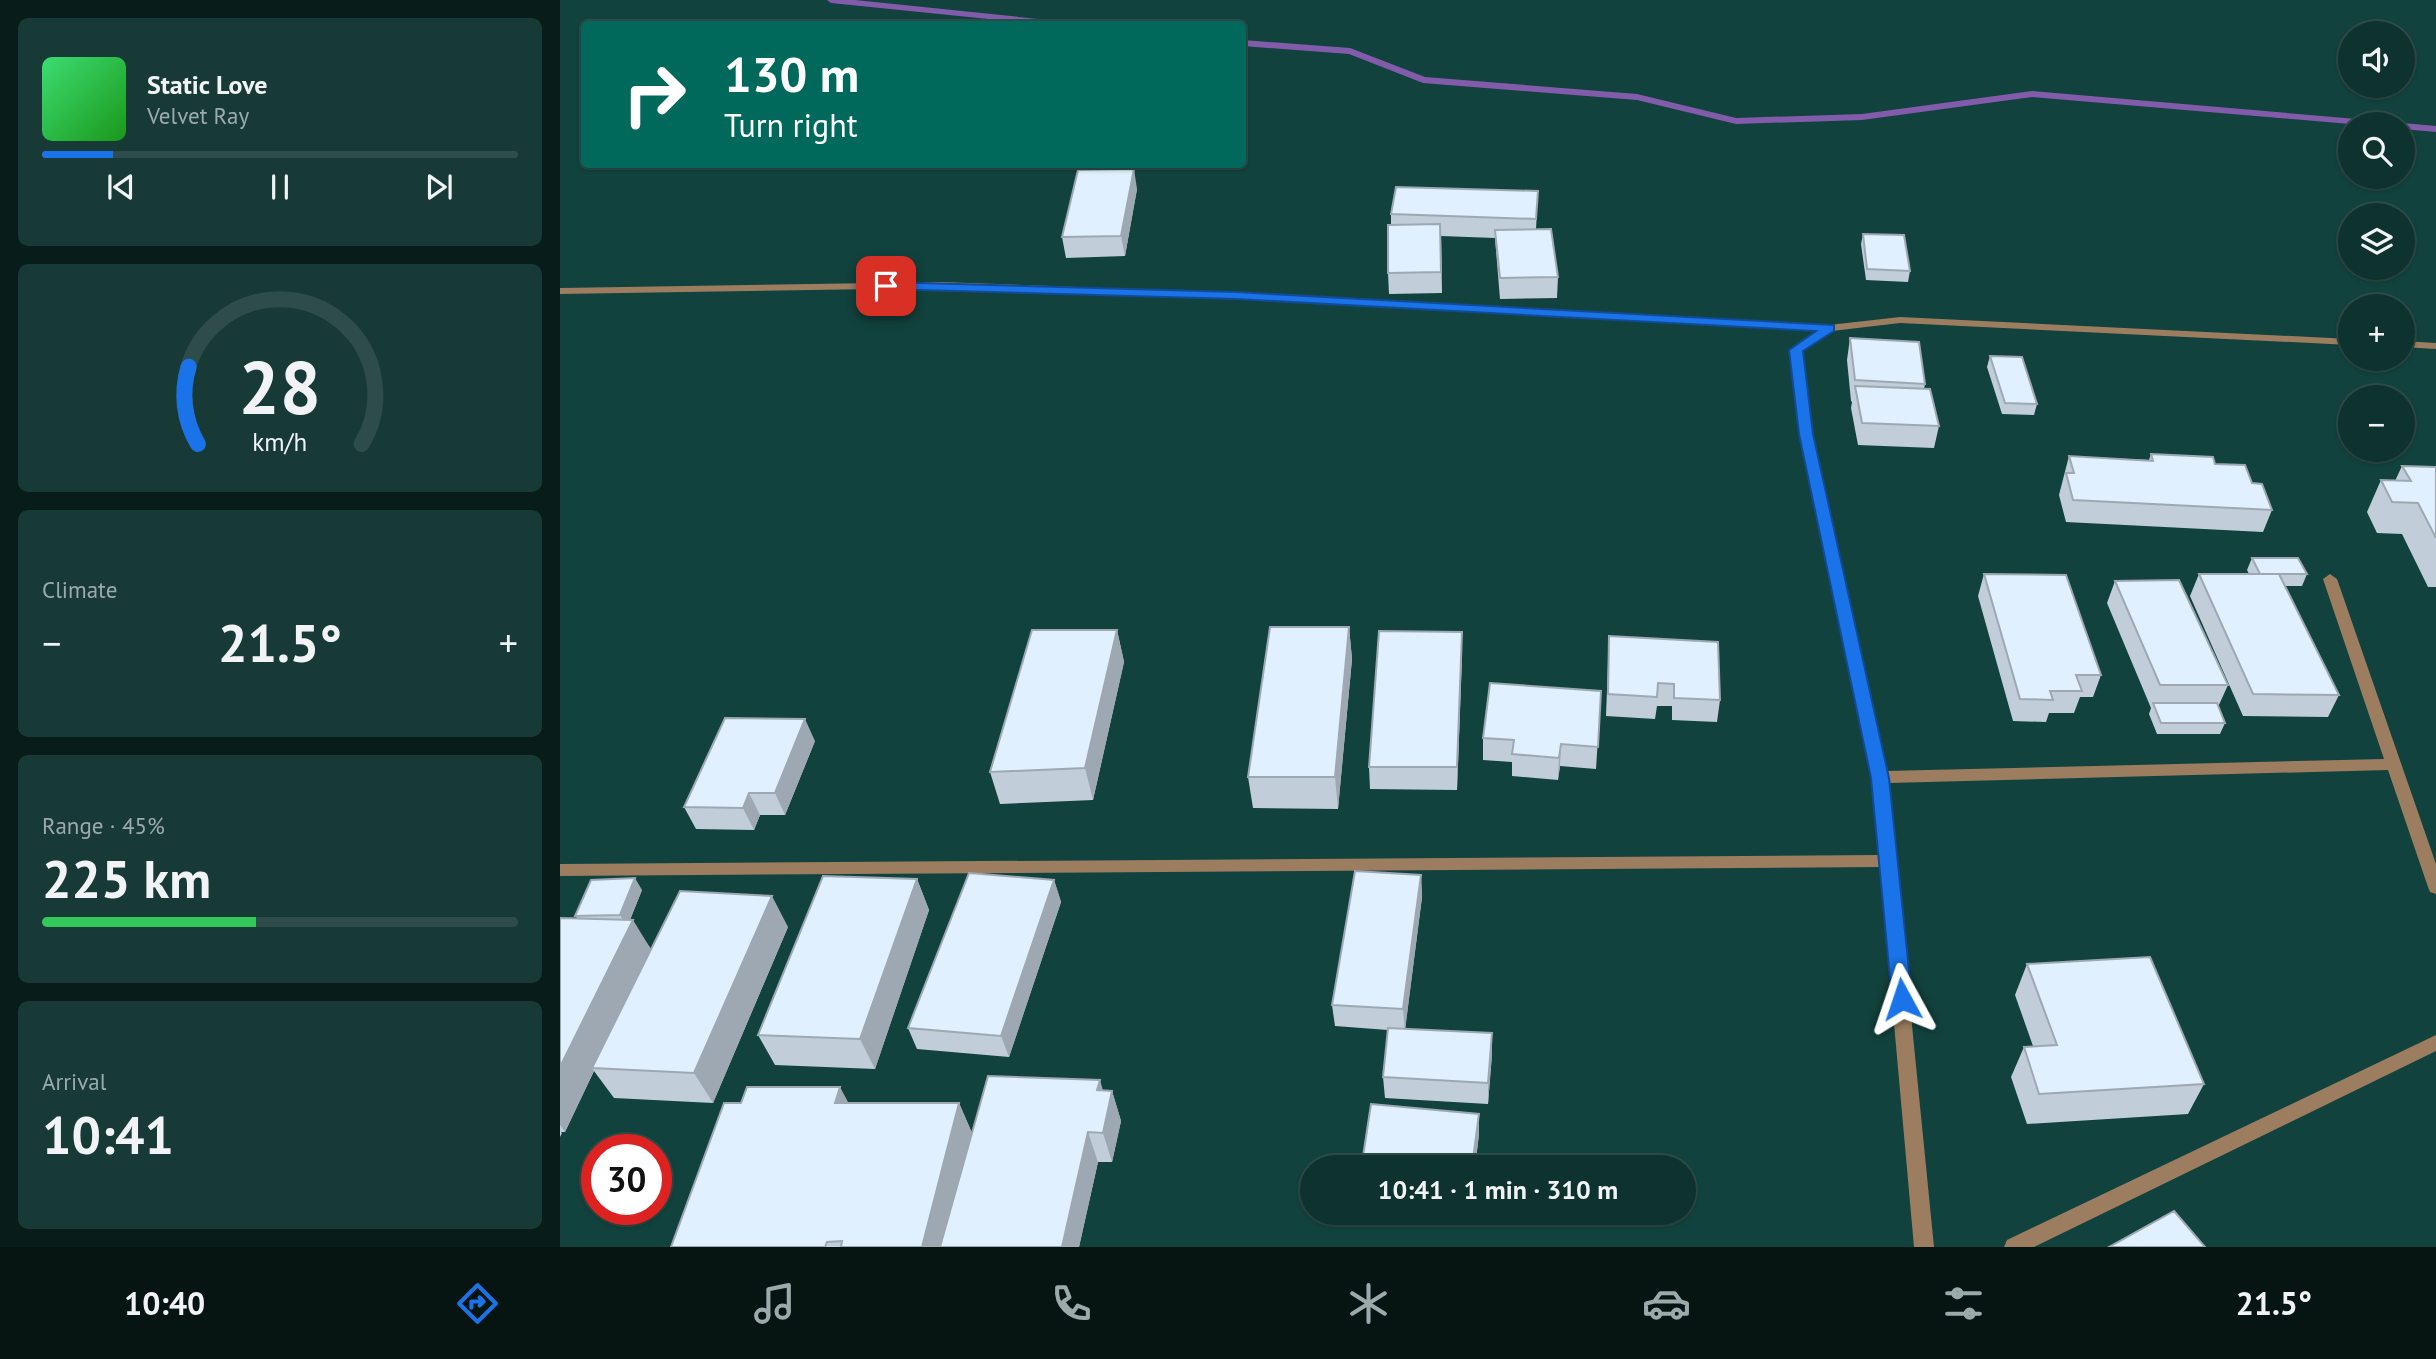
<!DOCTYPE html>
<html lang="en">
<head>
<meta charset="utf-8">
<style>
  body { margin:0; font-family:"PT Sans",sans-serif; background:#173a36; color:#f1f3f6; height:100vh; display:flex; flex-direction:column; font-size:26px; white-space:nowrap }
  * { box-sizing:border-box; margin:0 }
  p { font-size:23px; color:#9baaaa }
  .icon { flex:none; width:38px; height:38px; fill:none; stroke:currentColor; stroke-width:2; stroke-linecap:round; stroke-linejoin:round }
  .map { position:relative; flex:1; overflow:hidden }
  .sheet { display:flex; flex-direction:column; gap:18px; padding:18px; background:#081c19; width:560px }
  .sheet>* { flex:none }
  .top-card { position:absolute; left:21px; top:21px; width:665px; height:147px; border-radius:7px; box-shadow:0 2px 5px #0004,0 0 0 2px #2e4d4a; background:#00695c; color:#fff; overflow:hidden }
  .controls { position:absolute; left:1778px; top:21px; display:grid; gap:14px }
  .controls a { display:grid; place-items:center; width:77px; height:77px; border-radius:50%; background:#0e322e; box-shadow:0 2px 5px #0004,0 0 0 2px #2e4d4a; font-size:35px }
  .speed { position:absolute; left:21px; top:1134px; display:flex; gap:14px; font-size:35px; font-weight:700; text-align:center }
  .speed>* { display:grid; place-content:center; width:91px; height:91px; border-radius:50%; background:#0e322e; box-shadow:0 2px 5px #0004,0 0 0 2px #2e4d4a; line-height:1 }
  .speed .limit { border:10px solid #d22; background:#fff; color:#111 }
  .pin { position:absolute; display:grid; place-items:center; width:60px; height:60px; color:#fff; margin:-30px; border-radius:14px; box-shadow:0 4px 10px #0006 }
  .me { position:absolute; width:77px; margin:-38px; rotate:355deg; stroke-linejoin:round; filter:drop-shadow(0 0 5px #0008) }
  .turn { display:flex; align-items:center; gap:24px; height:147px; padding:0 28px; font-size:32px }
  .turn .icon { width:91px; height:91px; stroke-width:2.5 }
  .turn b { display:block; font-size:49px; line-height:60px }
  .big { font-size:52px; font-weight:600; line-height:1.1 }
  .sheet .tile { flex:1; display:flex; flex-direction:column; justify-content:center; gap:10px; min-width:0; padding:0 24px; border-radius:10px; background:#173a36 }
  .sheet .dial { align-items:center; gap:0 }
  .dial svg { height:182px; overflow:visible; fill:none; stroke:#2e4d4a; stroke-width:7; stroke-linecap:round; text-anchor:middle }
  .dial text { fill:#f1f3f6; stroke:none }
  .song { display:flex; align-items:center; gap:21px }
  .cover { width:84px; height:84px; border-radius:10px; background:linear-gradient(135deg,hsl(140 70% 55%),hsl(120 70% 35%)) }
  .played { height:7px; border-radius:4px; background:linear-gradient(90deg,#1a73e8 15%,#2e4d4a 15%) }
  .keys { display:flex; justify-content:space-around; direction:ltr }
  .heat { display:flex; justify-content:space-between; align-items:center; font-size:38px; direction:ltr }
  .charge { height:10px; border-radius:5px; background:linear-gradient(90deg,#34c759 45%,#2e4d4a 0) }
  .trip { position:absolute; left:740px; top:1155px; width:396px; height:70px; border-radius:35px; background:#0e322e; box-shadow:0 2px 5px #0004,0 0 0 2px #2e4d4a; font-weight:600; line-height:70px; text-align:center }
  .menu { display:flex; height:112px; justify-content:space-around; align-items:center; background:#061412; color:#9baaaa }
  .menu .icon { width:49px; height:49px }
  .menu .on { color:#1a73e8 }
  .menu b { font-size:32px; color:#f1f3f6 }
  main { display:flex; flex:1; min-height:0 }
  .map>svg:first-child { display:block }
</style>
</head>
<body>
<main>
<section class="sheet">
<div class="tile">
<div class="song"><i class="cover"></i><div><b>Static Love</b><p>Velvet Ray</p></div></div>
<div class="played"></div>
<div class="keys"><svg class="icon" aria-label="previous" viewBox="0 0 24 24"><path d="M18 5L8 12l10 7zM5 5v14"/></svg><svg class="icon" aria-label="pause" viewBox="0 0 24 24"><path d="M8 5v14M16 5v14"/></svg><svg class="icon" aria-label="next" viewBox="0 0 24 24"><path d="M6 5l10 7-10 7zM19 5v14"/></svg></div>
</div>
<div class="tile dial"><svg viewBox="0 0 100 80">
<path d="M14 69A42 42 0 1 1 86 69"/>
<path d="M14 69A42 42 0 0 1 10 35" stroke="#1a73e8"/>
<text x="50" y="56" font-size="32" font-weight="700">28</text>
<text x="50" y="72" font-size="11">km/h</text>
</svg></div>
<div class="tile"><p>Climate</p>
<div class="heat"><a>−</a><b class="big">21.5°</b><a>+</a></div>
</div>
<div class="tile"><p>Range · 45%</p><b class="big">225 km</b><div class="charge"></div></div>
<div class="tile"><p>Arrival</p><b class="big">10:41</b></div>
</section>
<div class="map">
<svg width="1876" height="1247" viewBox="0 0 1876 1247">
  <rect width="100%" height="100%" fill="#12423d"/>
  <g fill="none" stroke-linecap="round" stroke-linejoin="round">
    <path fill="#825cab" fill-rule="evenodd" d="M267 0H295L498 21 502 24H478L271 3Z
      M682 40 790 48 865 77 1077 94 1176 118 1302 114 1472 91 1820 121 1825 124H1790L1472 97 1302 120 1176 124 1077 100 863 83 789 54 682 46Z
      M1843 123 1876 126V132L1843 129V124H1839Z"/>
    <path fill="#9c7d60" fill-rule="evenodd" d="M381 282 676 293 1269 325 1340 317 1790 339V345L1340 323 1272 331 1242 351 1252 434 1326 771 1824 759 1763 579 1770 574 1777 579 1876 864V894L1870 892 1868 887 1828 770 1328 783 1335 856 1338 861 1336 864 1374 1247H1354L1320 867 0 876V864L1319 855 1312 777 1240 434 1230 350 1257 331 676 299 381 288 0 294V288Z
      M1843 341 1876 343V349L1843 347Z
      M1876 1035V1051L1474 1247H1444L1447 1240Z"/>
  </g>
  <path fill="#c1ceda" d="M577 189 565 256 506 258 502 237Z
    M977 211 976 229 998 277 997 298 940 299 935 238 881 236 882 293 829 294 828 273 831 225V214Z
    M1303 234 1350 271 1348 282 1306 280 1301 244Z
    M1290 338 1365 384 1364 389 1379 426 1374 448 1298 445 1291 408 1292 402 1291 401 1287 360Z
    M1430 356 1477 404 1474 415 1442 414 1427 367Z
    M1591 454 1655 464 1692 483 1712 510 1703 532 1506 522 1499 495 1509 456 1589 460Z
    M1842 466 1876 467V587H1868L1842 534 1817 533 1807 512 1821 480 1835 481Z
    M1692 558 1747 574 1742 586H1725L1779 695 1768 717 1683 716 1630 596 1639 574H1689L1687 570Z
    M1424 574 1541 675 1533 697H1520L1514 713H1489L1486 722 1453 721 1418 596Z
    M1555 581 1668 685 1658 707 1665 723 1660 734H1597L1589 714 1591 708 1547 603Z
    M789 627 792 659 778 809 693 808 688 777Z
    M557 630 564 662 533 800 440 804 430 772Z
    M1049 636 1160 700 1157 722 1112 720V706H1097L1095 719 1046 716Z
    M902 654 897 790 810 789 809 767Z
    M1041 691 1036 769 1000 766 998 780 952 776V762L923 760V738Z
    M255 741 225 815H200L194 830 136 829 124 807Z
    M861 875 862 897 845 1029 932 1033V1054L928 1104 825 1098 823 1077 828 1030 775 1026 772 1005Z
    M357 879 369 910 315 1069 215 1065 198 1035Z
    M494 880 501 902 449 1057 357 1049 348 1028Z
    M82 890 70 920 91 949 228 927 153 1103 54 1098 34 1071 5 1132H1L2 1133 0 1137V918H17L15 916Z
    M1467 964 1644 1084 1628 1114 1467 1124 1451 1077 1464 1047 1473 1046 1455 995Z
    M543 1091H552L561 1121 552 1162H538L519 1247H111L289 1103H399L412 1133Z
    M919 1114V1134L915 1167H803L802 1163Z"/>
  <path fill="#9da8b2" d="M574 169 577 189 565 256 561 236Z
    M789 627 792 659 778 809 775 777Z
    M557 630 564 662 533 800 525 768Z
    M902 632V654L897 790V767Z
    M245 719 255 741 225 815 215 793Z
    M1001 744 1000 766 998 780 999 758Z
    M189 793 200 815 194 830 183 808Z
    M861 875 862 897 845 1031 843 1009Z
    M75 878 82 890 67 927 60 915Z
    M357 879 369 910 315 1069 300 1039Z
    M494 880 501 902 449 1057 441 1036Z
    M212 896 228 927 153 1103 134 1073Z
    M73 920 92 951 32 1068 34 1071 5 1132 0 1125V1067Z
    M932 1033V1054L928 1104V1083Z
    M540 1080 548 1108 552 1091 561 1121 552 1162 543 1133 537 1090Z
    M280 1087 296 1117 275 1103Z
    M399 1103 412 1133 384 1247H362Z
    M919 1114V1134L915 1167H912Z
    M528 1132 538 1162 519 1247H502Z"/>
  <path fill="#e0f0fe" stroke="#9da8b2" stroke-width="2" d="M574 169 561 236 502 237 518 170Z
    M836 187 978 191 976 219 831 214Z
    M880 224 881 272 828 273V225Z
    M991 229 998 277 940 278 935 230Z
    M1303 234 1344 235 1350 271 1307 269Z
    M1290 338 1359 342 1365 384 1295 380Z
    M1430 356 1462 357 1477 404 1445 403Z
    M1295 386 1370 389 1379 426 1302 423Z
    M1591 454 1653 457 1655 464 1685 465 1692 483 1702 484 1712 510 1513 500 1506 473H1514L1509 456 1593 461Z
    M1842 466 1876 467V538L1858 503 1832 502 1821 480 1851 481Z
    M1692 558H1738L1747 574H1700Z
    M1424 574 1506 575 1541 675H1516L1522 691H1490L1493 700 1460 699Z
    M1639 574H1719L1779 695 1693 694Z
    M1619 580 1668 685H1600L1555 581Z
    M710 627H789L775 777H688Z
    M472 630H557L525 768 430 772Z
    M819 631 902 632 897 767H809Z
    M1049 636 1158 642 1160 700 1114 698V684L1098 683 1097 697 1048 694Z
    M930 683 1041 691 1038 747 1001 744 999 758 952 754 954 740 923 738Z
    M1593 703H1657L1665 723H1601Z
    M165 718 245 719 215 793H189L183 808 124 807Z
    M795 871 861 875 843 1009 772 1005Z
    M409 873 494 880 441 1036 348 1028Z
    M263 876 357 879 300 1039 198 1035Z
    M75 878 60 915 15 916 31 880Z
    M120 891 212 896 134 1073 32 1068Z
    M0 918 73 920 0 1067Z
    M1590 957 1644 1084 1479 1094 1464 1047 1497 1045 1467 964Z
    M828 1028 932 1033 928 1083 823 1077Z
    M428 1076 540 1080 537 1090 552 1091 543 1133 528 1132 502 1247H380Z
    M187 1087H280L275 1103H399L362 1247H281L282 1241 267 1242 265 1247H111L164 1103H181Z
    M811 1104 919 1114 912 1167H853L802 1163Z
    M1614 1211 1645 1247H1549Z"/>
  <path fill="#1a73e8" stroke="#114b97" stroke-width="2" d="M326 282 676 292 1274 325V331L1243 351 1253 434 1329 778 1352 999 1349 1004 1342 1007 1335 1004 1332 999 1311 778 1239 434 1229 350 1256 331 676 299 322 289 320 286Z"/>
</svg>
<div class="controls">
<a><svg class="icon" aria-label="sound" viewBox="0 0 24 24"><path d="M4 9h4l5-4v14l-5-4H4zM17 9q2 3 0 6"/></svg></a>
<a><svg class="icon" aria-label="search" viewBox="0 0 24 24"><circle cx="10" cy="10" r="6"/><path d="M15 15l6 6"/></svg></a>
<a><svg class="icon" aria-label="layers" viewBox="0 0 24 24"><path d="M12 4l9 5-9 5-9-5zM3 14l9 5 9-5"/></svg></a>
<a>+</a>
<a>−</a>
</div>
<div class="speed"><div class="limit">30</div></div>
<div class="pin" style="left:326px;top:286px;background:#d93025"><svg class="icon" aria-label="arrive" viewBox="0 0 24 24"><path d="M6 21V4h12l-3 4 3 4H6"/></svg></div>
<svg class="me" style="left:1342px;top:999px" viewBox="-20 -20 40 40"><path d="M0-17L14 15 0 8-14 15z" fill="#1a73e8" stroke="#fff" stroke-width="4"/></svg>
<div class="trip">10:41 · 1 min · 310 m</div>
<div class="top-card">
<div class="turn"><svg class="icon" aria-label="right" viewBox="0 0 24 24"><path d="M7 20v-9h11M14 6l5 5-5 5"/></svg><div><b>130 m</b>Turn right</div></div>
</div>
</div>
</main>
<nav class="menu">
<b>10:40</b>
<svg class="icon on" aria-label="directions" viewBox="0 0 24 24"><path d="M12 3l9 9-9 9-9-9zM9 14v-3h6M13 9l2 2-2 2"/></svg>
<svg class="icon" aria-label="music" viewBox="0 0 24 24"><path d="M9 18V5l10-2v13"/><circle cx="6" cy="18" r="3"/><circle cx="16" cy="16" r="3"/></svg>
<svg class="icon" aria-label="phone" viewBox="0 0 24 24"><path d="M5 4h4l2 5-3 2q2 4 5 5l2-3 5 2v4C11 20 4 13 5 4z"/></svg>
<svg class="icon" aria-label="climate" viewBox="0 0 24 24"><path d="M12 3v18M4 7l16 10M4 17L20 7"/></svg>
<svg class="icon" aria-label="car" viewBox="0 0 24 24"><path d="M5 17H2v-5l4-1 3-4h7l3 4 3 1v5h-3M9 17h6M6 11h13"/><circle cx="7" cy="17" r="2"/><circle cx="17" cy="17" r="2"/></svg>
<svg class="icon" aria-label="filters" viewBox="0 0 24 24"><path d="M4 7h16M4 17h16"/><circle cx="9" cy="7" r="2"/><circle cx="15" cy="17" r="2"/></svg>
<b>21.5°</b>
</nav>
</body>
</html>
